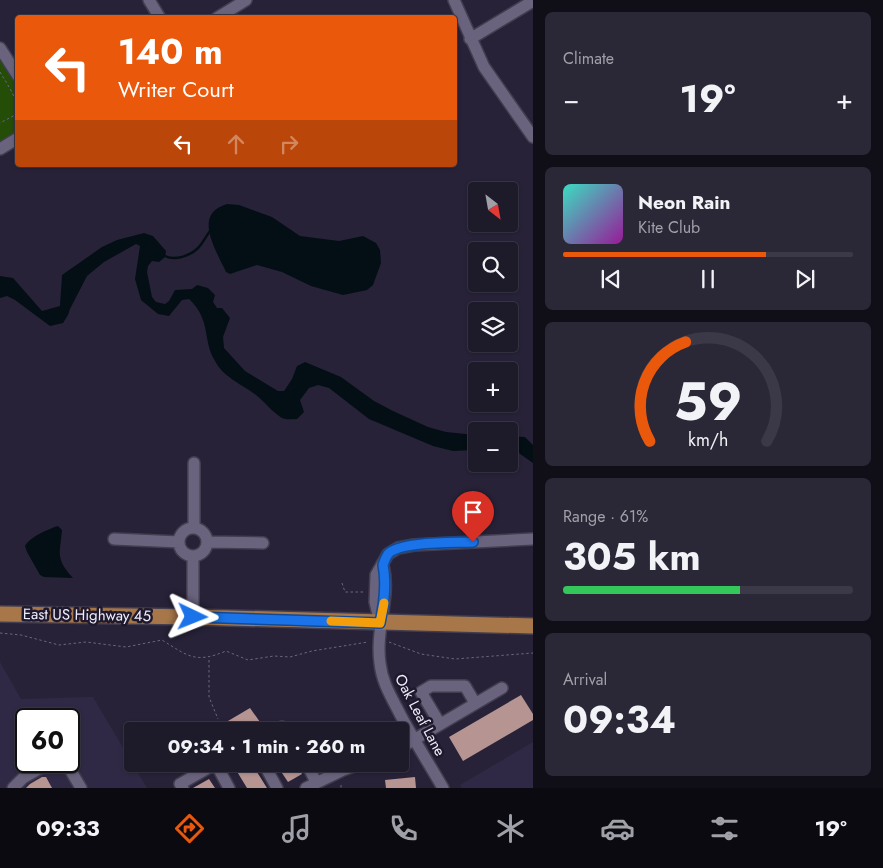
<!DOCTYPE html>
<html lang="en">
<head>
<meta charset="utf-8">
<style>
  body { margin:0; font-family:Jost,sans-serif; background:#2a2736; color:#f1f3f6; height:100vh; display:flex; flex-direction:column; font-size:19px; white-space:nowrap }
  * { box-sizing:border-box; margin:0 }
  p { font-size:16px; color:#a0a1a8 }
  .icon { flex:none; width:28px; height:28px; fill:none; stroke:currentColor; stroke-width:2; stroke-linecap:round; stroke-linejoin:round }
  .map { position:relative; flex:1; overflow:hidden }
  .side { display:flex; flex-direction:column; gap:12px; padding:12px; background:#100e17; width:350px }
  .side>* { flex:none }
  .top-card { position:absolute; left:15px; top:15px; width:442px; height:152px; border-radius:5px; box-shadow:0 1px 4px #0004,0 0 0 1px #3b3847; background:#ea580c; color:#fff; overflow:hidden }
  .needle { width:32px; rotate:149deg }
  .fabs { position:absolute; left:468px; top:182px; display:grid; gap:10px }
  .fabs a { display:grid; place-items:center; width:50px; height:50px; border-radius:5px; background:#1d1a2a; box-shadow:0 1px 4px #0004,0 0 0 1px #3b3847; font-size:25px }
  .speed { position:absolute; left:15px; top:708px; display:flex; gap:10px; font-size:25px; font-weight:700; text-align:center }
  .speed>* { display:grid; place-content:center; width:65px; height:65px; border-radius:50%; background:#1d1a2a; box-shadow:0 1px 4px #0004,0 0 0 1px #3b3847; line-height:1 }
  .speed .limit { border:2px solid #111; border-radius:8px; background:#fff; color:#111 }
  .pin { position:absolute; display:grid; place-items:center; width:42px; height:42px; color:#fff; margin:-51px -21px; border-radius:50% 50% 50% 0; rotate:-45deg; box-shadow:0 0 5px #0007 }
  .pin .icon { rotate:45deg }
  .me { position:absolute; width:55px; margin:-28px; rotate:92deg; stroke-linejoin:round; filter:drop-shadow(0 0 4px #0008) }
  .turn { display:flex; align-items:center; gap:18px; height:105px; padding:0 20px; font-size:22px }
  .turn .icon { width:65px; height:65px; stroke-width:2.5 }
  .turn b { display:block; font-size:35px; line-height:42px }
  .lanes { display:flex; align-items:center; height:48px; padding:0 20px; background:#0003; justify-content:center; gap:25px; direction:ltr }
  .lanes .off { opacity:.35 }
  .big { font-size:38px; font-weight:700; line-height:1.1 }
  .side .widget { flex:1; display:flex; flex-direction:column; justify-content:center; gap:8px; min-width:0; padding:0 18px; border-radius:8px; background:#2a2736 }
  .side .dial { align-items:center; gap:0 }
  .dial svg { height:130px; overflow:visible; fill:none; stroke:#3b3847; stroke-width:7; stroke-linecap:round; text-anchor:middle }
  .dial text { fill:#f1f3f6; stroke:none }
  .song { display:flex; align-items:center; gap:15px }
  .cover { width:60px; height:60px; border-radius:8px; background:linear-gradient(135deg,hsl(170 70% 55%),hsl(300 70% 35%)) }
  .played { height:5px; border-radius:2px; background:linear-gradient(90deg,#ea580c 70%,#3b3847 70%) }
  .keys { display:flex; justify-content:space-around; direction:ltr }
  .heat { display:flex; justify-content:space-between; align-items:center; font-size:28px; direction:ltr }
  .charge { height:8px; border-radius:4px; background:linear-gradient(90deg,#34c759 61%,#3b3847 0) }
  .trip { position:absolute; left:124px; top:722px; width:285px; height:50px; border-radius:5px; background:#1d1a2a; box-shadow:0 1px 4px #0004,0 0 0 1px #3b3847; font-weight:700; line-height:50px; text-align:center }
  .menu { display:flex; height:80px; justify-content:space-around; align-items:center; background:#0c0a11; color:#a0a1a8 }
  .menu .icon { width:35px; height:35px }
  .menu .on { color:#ea580c }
  .menu b { font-size:22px; color:#f1f3f6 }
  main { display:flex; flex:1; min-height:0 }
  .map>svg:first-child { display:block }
</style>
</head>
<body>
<main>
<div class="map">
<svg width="533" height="788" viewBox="0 0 533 788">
  <rect width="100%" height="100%" fill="#272238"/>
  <path fill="#302945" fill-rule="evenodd" d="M0 662 21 699 93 697 147 788H0ZM26 719H69V761H26Z
    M533 742V788H462L460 785Z"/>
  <path fill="#244d07" d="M0 48 18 76 17 136 0 146Z"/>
  <path fill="#040f15" d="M227 204 239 205 272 217 300 236 339 241 363 236 376 243 380 250 381 263 373 285 367 290 343 295 311 286 282 272 257 265 230 274 226 272C216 250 192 214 227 204Z
    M144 233 153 236 166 251 165 257 159 262 152 261 148 266 147 272 152 297 156 302 165 304 169 301 175 290 192 289 197 285 208 288 215 295 213 302 217 308H222L230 318 223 337 224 348 245 371 278 391H284L292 379 297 366 305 362 341 377 374 401 393 411 428 427 446 432 476 435V450L453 451 433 446 369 419 329 388 318 385 309 388 300 400 304 412 297 419C292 419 286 420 282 418 272 412 265 402 256 395 242 384 224 378 215 361 202 340 212 321 189 299L182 300 169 316 158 314 141 300 135 279 140 246 136 244 104 262 87 276 70 309 68 315 63 323 50 326 15 300 7 296 0 298V276L13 278 42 311 60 306 62 275 102 247 117 240Z
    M509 436 525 437 533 445V463L513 449H509Z
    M58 526 62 530C60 554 55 558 73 578L44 577 40 575 27 552 25 546C30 537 48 529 58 526Z"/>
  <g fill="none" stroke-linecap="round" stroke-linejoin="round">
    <path stroke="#040f15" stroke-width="2.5" d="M165 256C175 261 190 256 198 248 203 243 206 236 210 231"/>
  </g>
  <path fill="#b59492" d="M521 695 533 714V720L463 761 449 737Z
    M250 708 260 722 245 731H211Z
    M236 764H252L267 788H247L233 765Z
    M276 764H296L302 774 288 782Z
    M42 777H46L52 788H26L30 784Z
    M415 777 416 788H386L385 780Z
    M209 779 215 788H193Z"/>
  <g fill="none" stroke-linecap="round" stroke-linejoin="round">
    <defs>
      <path id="minor" d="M149 0 160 18
        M454 0 484 67 533 137
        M217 18 246 0
        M470 39 533 1
        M0 48 18 76
        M0 149 18 138
        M179 542a14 14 0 1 1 28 0a14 14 0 1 1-28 0Z
        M194 528V463
        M114 539 179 542
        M208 542 263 543
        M383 565C391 597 375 630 380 663 382 683 392 698 401 716 414 740 429 764 443 788
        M193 617V556
        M379 619 375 602 376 575 388 554 398 548 414 545 533 539
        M440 724 421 692 431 686H465L475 703
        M274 731 282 727 287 731
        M400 748 502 688
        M65 761 81 788
        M216 764 229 788
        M264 764 277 788
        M307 764 316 782
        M13 788 23 778 53 761
        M183 788 180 784 215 764
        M306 788 343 770 360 764"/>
      <path id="major" d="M0 614 193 617 533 626"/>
    </defs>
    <use href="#minor" stroke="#423d4f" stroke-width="14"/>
    <use href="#major" stroke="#423d4f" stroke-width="18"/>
    <path stroke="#6b677a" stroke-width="1" stroke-dasharray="2.5 2.5" stroke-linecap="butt" d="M0 72C8 86 18 98 17 114L0 123
      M342 583 345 592H364
      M0 633 21 635 59 645 86 642 126 647 162 640C188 656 195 664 226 651L248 660 274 656 290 657 312 651 368 642
      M389 642 421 654 455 659 533 653
      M209 660V697L218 719
      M341 785V788"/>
    <use href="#minor" stroke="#69637d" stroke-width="11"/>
    <use href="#major" stroke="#a77749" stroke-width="15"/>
  </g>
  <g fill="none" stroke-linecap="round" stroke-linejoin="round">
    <defs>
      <path id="route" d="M193 617 380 623C384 604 387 584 383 565 384 562 386 557 388 554 400 541 455 543 473 542"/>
    </defs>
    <use href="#route" stroke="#114b97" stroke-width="12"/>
    <use href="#route" stroke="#1a73e8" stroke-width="9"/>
    <path stroke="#f59e0b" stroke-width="9" d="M331 621 380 623 384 603"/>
  </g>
  <g text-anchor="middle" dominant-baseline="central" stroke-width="5" stroke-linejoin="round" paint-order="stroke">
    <g font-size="15" fill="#efedfb" stroke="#1e192d">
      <text transform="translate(87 615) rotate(1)">East US Highway 45</text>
      <text transform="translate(420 715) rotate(62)">Oak Leaf Lane</text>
    </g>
  </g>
</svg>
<div class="fabs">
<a><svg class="needle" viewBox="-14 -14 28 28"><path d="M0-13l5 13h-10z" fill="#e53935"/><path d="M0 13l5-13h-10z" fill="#a0a1a8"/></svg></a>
<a><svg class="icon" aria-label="search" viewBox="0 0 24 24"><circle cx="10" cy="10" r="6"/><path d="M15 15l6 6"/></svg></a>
<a><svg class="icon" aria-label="layers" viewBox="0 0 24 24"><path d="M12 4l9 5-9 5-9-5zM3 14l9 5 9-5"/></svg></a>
<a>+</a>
<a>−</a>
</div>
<div class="speed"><div class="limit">60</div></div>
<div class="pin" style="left:473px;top:542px;background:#d93025"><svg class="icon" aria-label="arrive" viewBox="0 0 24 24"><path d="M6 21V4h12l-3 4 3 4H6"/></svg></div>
<svg class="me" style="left:193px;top:617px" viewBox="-20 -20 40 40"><path d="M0-17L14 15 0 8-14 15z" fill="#1a73e8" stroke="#fff" stroke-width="4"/></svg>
<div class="trip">09:34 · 1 min · 260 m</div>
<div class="top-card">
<div class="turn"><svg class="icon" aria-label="left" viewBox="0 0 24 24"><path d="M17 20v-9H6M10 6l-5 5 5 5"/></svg><div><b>140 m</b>Writer Court</div></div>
<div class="lanes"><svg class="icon" aria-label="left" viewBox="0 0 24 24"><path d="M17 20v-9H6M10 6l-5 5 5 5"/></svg><svg class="icon off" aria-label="ahead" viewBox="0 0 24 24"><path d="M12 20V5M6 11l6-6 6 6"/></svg><svg class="icon off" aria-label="right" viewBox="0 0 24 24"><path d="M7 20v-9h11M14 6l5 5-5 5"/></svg></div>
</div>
</div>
<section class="side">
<div class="widget"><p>Climate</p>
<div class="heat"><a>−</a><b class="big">19°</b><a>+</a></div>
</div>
<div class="widget">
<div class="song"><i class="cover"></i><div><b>Neon Rain</b><p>Kite Club</p></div></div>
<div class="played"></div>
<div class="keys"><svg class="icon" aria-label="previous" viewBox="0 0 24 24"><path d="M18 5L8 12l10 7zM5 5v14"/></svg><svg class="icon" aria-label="pause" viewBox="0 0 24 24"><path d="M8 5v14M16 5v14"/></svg><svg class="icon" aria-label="next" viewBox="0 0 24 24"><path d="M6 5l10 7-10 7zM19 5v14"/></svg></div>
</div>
<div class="widget dial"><svg viewBox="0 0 100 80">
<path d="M14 69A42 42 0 1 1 86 69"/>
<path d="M14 69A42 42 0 0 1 36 8" stroke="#ea580c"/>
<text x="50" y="56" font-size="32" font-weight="700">59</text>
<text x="50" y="72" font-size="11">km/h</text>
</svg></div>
<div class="widget"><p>Range · 61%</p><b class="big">305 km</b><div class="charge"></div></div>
<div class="widget"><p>Arrival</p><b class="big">09:34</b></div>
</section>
</main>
<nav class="menu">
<b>09:33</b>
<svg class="icon on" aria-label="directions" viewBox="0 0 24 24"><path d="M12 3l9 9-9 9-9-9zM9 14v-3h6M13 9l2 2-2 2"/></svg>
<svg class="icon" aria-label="music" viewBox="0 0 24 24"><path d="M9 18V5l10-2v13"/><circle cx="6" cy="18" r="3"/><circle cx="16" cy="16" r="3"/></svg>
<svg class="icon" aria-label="phone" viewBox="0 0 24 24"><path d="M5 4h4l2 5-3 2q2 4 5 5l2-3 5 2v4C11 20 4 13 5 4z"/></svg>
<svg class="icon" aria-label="climate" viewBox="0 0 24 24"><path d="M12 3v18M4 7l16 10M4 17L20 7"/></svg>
<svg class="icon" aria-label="car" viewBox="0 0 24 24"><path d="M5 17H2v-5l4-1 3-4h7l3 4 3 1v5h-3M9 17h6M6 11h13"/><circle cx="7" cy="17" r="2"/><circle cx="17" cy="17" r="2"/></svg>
<svg class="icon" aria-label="filters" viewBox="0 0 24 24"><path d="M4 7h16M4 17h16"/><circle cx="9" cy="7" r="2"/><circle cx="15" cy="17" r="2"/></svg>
<b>19°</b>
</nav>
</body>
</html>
